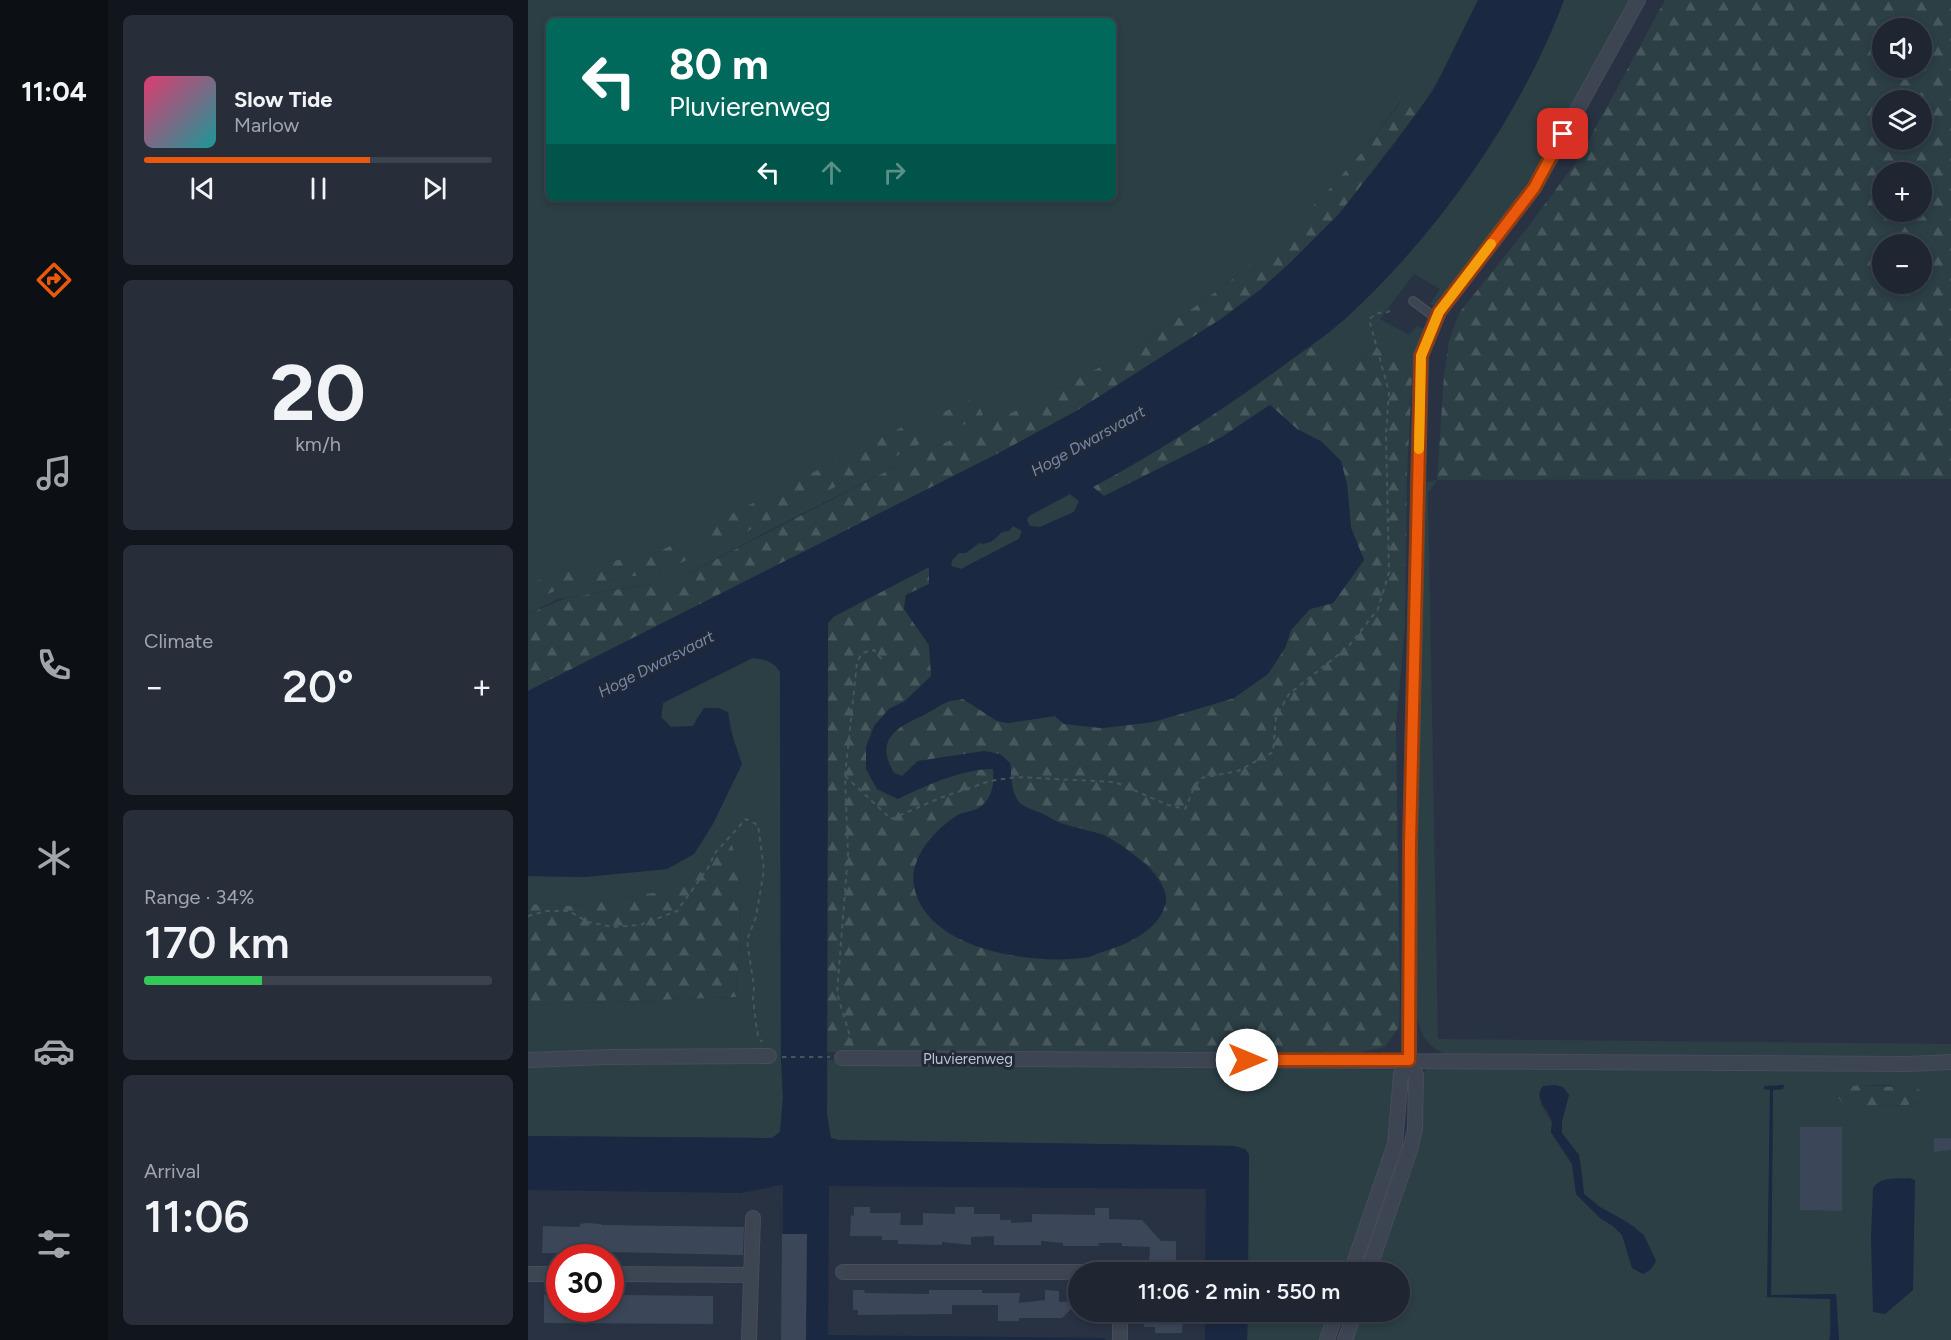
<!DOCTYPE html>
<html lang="en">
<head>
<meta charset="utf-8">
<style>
  body { margin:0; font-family:Figtree,sans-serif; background:#272e3a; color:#f1f3f6; height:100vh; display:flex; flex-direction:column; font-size:22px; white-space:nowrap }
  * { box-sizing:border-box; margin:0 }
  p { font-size:20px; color:#a1a5ac }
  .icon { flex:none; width:33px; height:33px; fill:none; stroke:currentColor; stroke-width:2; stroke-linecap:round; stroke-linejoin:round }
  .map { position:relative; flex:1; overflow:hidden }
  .sheet { display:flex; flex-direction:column; gap:15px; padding:15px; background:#11151c; width:420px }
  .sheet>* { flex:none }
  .guide { position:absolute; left:18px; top:18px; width:570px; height:183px; border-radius:9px; box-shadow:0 3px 9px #0003,0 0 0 2px #3c434d; background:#00695c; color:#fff; overflow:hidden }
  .controls { position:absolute; left:1344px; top:18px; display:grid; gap:12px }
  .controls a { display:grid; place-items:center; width:60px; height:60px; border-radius:50%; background:#1f2632; box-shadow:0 3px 9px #0003,0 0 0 2px #3c434d; font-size:30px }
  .speed { position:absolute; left:18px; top:1244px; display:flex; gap:12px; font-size:30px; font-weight:700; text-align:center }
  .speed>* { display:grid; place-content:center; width:78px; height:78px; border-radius:50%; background:#1f2632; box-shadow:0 3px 9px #0003,0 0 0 2px #3c434d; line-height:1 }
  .speed .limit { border:9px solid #d22; background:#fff; color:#111 }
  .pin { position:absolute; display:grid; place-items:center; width:51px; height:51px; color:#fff; margin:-26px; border-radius:12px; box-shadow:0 3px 9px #0006 }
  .me { position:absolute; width:66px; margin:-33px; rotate:90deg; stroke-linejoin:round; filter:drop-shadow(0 0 4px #0008) }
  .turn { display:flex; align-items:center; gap:21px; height:126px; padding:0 24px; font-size:27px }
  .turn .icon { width:78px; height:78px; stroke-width:2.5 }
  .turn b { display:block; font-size:42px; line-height:51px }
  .lanes { display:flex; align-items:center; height:57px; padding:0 24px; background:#0003; justify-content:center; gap:30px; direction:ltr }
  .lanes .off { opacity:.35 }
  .big { font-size:45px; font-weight:600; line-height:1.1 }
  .sheet .tile { flex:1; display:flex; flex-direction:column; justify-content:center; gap:9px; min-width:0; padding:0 21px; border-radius:9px; background:#272e3a }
  .sheet .dial { align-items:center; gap:0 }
  .dial b { font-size:78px; line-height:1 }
  .song { display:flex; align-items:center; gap:18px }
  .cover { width:72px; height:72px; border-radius:9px; background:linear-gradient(135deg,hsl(340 70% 55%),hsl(180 70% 35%)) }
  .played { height:6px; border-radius:3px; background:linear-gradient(90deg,#ea580c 65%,#3c434d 65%) }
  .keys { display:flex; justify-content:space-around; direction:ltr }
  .heat { display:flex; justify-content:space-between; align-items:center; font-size:33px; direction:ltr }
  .charge { height:9px; border-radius:4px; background:linear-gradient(90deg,#34c759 34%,#3c434d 0) }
  .trip { position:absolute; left:540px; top:1262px; width:342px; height:60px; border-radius:30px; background:#1f2632; box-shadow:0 3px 9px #0003,0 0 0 2px #3c434d; font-weight:600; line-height:60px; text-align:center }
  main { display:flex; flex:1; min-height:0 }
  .tab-bar { display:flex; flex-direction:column; width:108px; justify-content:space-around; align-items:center; background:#0c0f14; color:#a1a5ac }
  .tab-bar .icon { width:42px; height:42px }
  .tab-bar .current { color:#ea580c }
  .tab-bar b { font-size:27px; color:#f1f3f6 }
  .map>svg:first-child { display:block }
</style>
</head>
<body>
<main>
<nav class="tab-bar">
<b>11:04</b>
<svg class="icon current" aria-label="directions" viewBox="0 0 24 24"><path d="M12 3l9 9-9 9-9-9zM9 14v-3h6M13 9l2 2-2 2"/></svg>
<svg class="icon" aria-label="music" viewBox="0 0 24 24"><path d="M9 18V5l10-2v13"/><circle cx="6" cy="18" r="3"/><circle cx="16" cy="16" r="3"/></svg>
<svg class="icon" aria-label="phone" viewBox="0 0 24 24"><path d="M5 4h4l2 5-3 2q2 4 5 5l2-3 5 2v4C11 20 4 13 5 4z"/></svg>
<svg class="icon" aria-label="climate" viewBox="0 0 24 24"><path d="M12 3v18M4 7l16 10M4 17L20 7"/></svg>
<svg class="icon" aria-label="car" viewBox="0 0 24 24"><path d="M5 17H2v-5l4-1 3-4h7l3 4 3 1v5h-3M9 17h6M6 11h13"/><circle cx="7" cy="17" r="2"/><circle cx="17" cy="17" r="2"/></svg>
<svg class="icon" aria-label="filters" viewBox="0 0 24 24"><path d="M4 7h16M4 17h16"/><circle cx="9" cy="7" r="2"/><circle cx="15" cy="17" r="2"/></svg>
</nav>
<section class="sheet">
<div class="tile">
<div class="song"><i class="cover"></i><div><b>Slow Tide</b><p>Marlow</p></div></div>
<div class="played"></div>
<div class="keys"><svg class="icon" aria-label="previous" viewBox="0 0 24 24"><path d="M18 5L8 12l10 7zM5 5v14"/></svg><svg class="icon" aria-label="pause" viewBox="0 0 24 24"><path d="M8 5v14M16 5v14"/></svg><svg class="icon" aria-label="next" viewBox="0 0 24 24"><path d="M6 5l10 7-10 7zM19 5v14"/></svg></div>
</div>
<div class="tile dial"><b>20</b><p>km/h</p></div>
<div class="tile"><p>Climate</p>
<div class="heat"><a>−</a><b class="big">20°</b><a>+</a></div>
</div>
<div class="tile"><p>Range · 34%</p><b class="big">170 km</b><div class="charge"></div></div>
<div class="tile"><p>Arrival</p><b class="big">11:06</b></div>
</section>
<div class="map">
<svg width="1423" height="1340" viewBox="0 0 1423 1340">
  <defs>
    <pattern id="forest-firs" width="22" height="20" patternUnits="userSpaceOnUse" patternTransform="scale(1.5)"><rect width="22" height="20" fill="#2b3f44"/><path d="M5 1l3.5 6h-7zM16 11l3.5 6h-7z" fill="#48595e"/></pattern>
  </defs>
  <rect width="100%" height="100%" fill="#293243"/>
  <path fill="#2b3f44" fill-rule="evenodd" d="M0 0H950L915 72 892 109 872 102 836 150 796 195 754 237 696 286 607 349 483 413 392 454 240 531 148 580 30 599 0 614V603L29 590 134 571 150 542 130 552 25 573 0 585ZM21 21H585V198H21ZM402 439 184 548 174 529Z
    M1036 0H1102L1012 164 992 194 907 306 902 304 912 289 886 274 852 319 881 335 889 326 897 329 884 377 873 350 848 347 820 367 809 355 780 347C889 263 988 129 1036 0Z
    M909 480 900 493 910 1039 1423 1044V1340H1311L1308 1294 1243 1295 1245 1090 1255 1089H1236H1242L1240 1297 1303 1299 1301 1340H821L831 1311H872V1272H844L881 1167 892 1078 898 1070 916 1067V1054C898 1045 892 1033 888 1014L894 483ZM1330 1085H1358L1397 1093 1393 1102 1379 1105 1317 1106 1312 1089ZM1012 1103 1038 1107 1034 1121V1133L1053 1164 1056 1194 1072 1207 1107 1227 1128 1261 1123 1269 1115 1274 1099 1250 1094 1235 1085 1226 1072 1218 1048 1194 1044 1164 1023 1132 1024 1123Z
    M542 494 551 501 546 512 512 527 502 526 499 521 502 515Z
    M485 526 494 531 491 539 433 569 423 566C425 552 440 548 451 543L455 544C463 538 480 531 485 526Z
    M225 658C237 659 245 661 252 671L253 1060 255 1097 252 1133 245 1138 0 1136V1005L208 997 213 926 211 869 199 829 166 875 136 891 45 906 0 904V876L56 877 139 869 166 854 207 746 200 712 171 715 165 726 143 727 133 717 135 703Z
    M299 1060 870 1070 863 1144 818 1272H720L721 1154 706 1146 310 1140 303 1138 299 1116Z
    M720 1311H805L794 1340H719Z"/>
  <path fill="url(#forest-firs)" fill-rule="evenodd" d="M1137 0H1423V479L909 480 916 376 921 341 931 313 1000 227 1051 158ZM1394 28V68H1354V28ZM1394 100V140H1354V100ZM1394 172V212H1354V172ZM1394 244V284H1354V244Z
    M873 102 892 109 811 214 761 264 732 290 693 319 550 410 471 453 0 691V614L38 598 148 580 392 454 483 413 607 349 696 286 754 237 796 195 836 150Z
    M780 347 809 355 820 367 848 347 873 350 884 377 879 475 877 625 868 726 872 996 871 1027 857 1047 828 1053 299 1052 300 623 306 617 401 567V584L378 595 376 609 401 645 404 676 377 701 361 709 346 726 370 799C396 786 436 768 465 769 467 783 464 800 450 808 445 812 437 812 431 814L564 956 638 897 633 881 620 865 587 842 576 835 530 822 491 803 484 791 482 763 429 756 390 761 374 776 366 773C346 740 368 727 396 715 404 711 410 706 417 703 422 700 430 700 436 699L469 721 480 723 527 716 536 724 574 728 625 722 706 698 757 648 763 630 782 609 805 603 836 560 823 528 819 484 794 442 769 429 742 405 694 437 576 496 564 487C641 446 710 398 780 347Z
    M447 397 455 415 423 431 414 413Z
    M392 418 402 439 184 549 174 529Z
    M150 542 159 560 134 571 29 590 0 603V585L25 573 130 552Z
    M199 828 211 869 213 926 208 997 0 1005V904L45 906 136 891 166 875Z
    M1330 1085 1387 1088 1398 1093 1393 1102 1379 1105 1317 1106 1310 1097 1312 1089Z"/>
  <path fill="#1b2841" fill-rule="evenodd" d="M950 0H1036C992 117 909 235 817 319 797 337 773 352 752 368 692 412 630 452 565 487L576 496 694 437 742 405 769 429 794 442 813 461 819 484 823 528 836 560 805 603 782 609 763 630 757 648 740 674 706 698 625 722 574 728 536 724 527 716 480 723 469 721 435 699C430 700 422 700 417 703 410 706 404 711 396 715 368 727 346 740 366 773L374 776 390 761 456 751 472 754 482 763C484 776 482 791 491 802 496 809 507 810 515 814 522 817 528 822 535 824 548 829 562 830 575 835 594 843 635 874 638 897 639 908 630 921 622 928 606 941 593 946 574 952 569 953 565 956 561 957 508 966 398 951 386 886 381 858 406 831 428 816 434 812 443 812 449 809 464 801 467 784 465 769 436 768 396 786 370 799L349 789 338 769V747L346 726 361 709 377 701 403 676 401 645 376 609 378 595 401 584V567L306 616 300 623 299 1115 303 1138 310 1140 706 1146 717 1149 721 1154 720 1272H677L678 1189 301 1186 300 1335 577 1338V1340H254L255 1185 245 1186 244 1187 213 1193 0 1190V1136L244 1138 252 1132 255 1097 253 1060 252 672C245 661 237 659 224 658L135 703 133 717 143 727 165 726 176 708H190L200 712 202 729 214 764 185 824 166 854 139 869 56 877 0 876V691L471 453 550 410 693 319 732 290 761 264 811 214 863 148 905 91ZM542 494 551 501 546 512 512 527 502 526 499 521V517ZM485 526 494 531 491 539 433 569 423 566 424 560 431 553H438L451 543C460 545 469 539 473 532L481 531Z
    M1027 1085 1035 1087 1041 1095 1034 1121V1133L1051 1155 1056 1194 1072 1207 1099 1222 1116 1235 1128 1261 1123 1269 1115 1274 1104 1268 1094 1235 1085 1226 1072 1218 1048 1194 1044 1164 1023 1132C1023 1131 1024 1123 1024 1122 1022 1108 1004 1101 1015 1086Z
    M1256 1085 1255 1089 1245 1090 1243 1295 1308 1294 1311 1340H1301L1303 1335 1302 1299 1239 1297 1242 1090 1236 1089V1086Z
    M1381 1178 1387 1180 1385 1290 1357 1314 1345 1312 1343 1238 1345 1189C1351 1176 1369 1179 1381 1178Z
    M677 1311H720L719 1340H677Z"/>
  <path fill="#3b4658" d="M1272 1127H1314V1211L1272 1210Z
    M1406 1138H1423V1150L1406 1152Z
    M326 1207H342V1213H373L372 1225H395V1213L427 1214V1207H446V1214H472V1220H483V1223L504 1222V1214L567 1215V1208H581V1219L614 1220 633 1241H648V1264H637V1270H625V1264H621L622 1247 594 1246V1243H570L571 1246H535V1243L513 1241V1245H466V1236L443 1237V1245L414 1242V1245L370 1244V1240H354V1236H322L323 1215 326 1216Z
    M59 1223 73 1224V1225L216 1227 215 1255 35 1251V1253H14L15 1226 52 1227V1224Z
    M254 1234H279L278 1340H253Z
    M325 1290H337L336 1293 401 1294V1290H454V1293H492L491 1303 517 1300V1290L531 1291V1302L543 1301V1309L534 1318H491V1321H470V1305H424V1314L330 1315V1310H325Z
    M16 1295H32V1308H89V1295L185 1296V1324L16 1323Z
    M617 1314H647V1320L655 1321 654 1333H627V1327H616Z"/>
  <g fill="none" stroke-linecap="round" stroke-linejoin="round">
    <defs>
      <path id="service" d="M885 301 908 318"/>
      <path id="minor" d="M314 1058 1379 1064 1423 1062
        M0 1060 81 1057 241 1056
        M315 1272H593
        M823 1272 867 1144 873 1074 881 1060
        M840 1272 882 1150 887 1129 888 1075 881 1060 882 844 893 356 911 312 1006 188 1110 0
        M0 1274H32
        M82 1274 223 1275
        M221 1340 225 1218
        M592 1340V1311
        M799 1340 809 1311
        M817 1340 827 1311"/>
    </defs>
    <use href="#service" stroke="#464d5c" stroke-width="10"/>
    <use href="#minor" stroke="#464d5c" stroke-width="16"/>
    <path stroke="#44585b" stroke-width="2" stroke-dasharray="4.5 4.5" stroke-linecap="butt" d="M317 776 363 819 412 798 462 781 488 777 587 782 640 805 657 809 666 788 673 778 710 771 745 752 748 717 761 694 820 647 850 609 861 572 858 434 861 392 841 319 850 313 860 312 865 308
      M0 916 18 911H41L60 922 85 927 112 925 149 911 182 865 186 854 218 819 230 825 236 870 228 917 219 940 226 987 225 999 228 1024 230 1035 234 1042
      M324 1043 309 993 320 854 317 776 329 662 334 653 346 650 356 662
      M254 1057H302"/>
    <use href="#service" stroke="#3d4452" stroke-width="7"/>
    <use href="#minor" stroke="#3d4452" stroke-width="14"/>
  </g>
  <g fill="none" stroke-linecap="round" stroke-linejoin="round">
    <defs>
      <path id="route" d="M719 1060H881L882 844 893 356 911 312 1006 188 1035 134"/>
    </defs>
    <use href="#route" stroke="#983908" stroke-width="15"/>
    <use href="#route" stroke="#ea580c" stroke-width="10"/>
    <path stroke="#f59e0b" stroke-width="10" d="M891 449 893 356 911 312 963 244"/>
  </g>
  <g text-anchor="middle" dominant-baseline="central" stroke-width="6" stroke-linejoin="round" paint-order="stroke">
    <g font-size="15" fill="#bac0cc" stroke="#212938">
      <text x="440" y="1059">Pluvierenweg</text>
    </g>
    <g font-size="16" font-style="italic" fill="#7588a9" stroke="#212938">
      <text transform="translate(560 441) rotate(-29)">Hoge Dwarsvaart</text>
      <text transform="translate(128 664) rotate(-27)">Hoge Dwarsvaart</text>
    </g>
  </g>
</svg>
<div class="controls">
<a><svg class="icon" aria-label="sound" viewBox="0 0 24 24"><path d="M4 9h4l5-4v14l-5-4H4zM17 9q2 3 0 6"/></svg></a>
<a><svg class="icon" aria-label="layers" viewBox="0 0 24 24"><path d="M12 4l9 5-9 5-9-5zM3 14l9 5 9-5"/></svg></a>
<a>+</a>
<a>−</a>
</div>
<div class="speed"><div class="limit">30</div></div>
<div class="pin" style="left:1035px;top:134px;background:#d93025"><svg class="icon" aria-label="arrive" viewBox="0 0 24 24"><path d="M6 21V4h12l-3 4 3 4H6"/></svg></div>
<svg class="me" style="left:719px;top:1060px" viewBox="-20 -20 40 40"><circle r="19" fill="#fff"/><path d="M0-13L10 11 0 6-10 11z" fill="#ea580c"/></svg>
<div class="trip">11:06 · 2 min · 550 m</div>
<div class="guide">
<div class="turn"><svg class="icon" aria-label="left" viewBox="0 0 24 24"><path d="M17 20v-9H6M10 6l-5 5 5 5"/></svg><div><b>80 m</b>Pluvierenweg</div></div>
<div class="lanes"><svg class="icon" aria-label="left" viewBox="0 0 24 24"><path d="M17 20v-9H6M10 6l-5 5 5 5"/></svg><svg class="icon off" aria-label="ahead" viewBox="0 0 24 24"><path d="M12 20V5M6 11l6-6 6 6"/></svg><svg class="icon off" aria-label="right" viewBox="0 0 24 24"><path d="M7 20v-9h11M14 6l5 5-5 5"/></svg></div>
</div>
</div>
</main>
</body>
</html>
